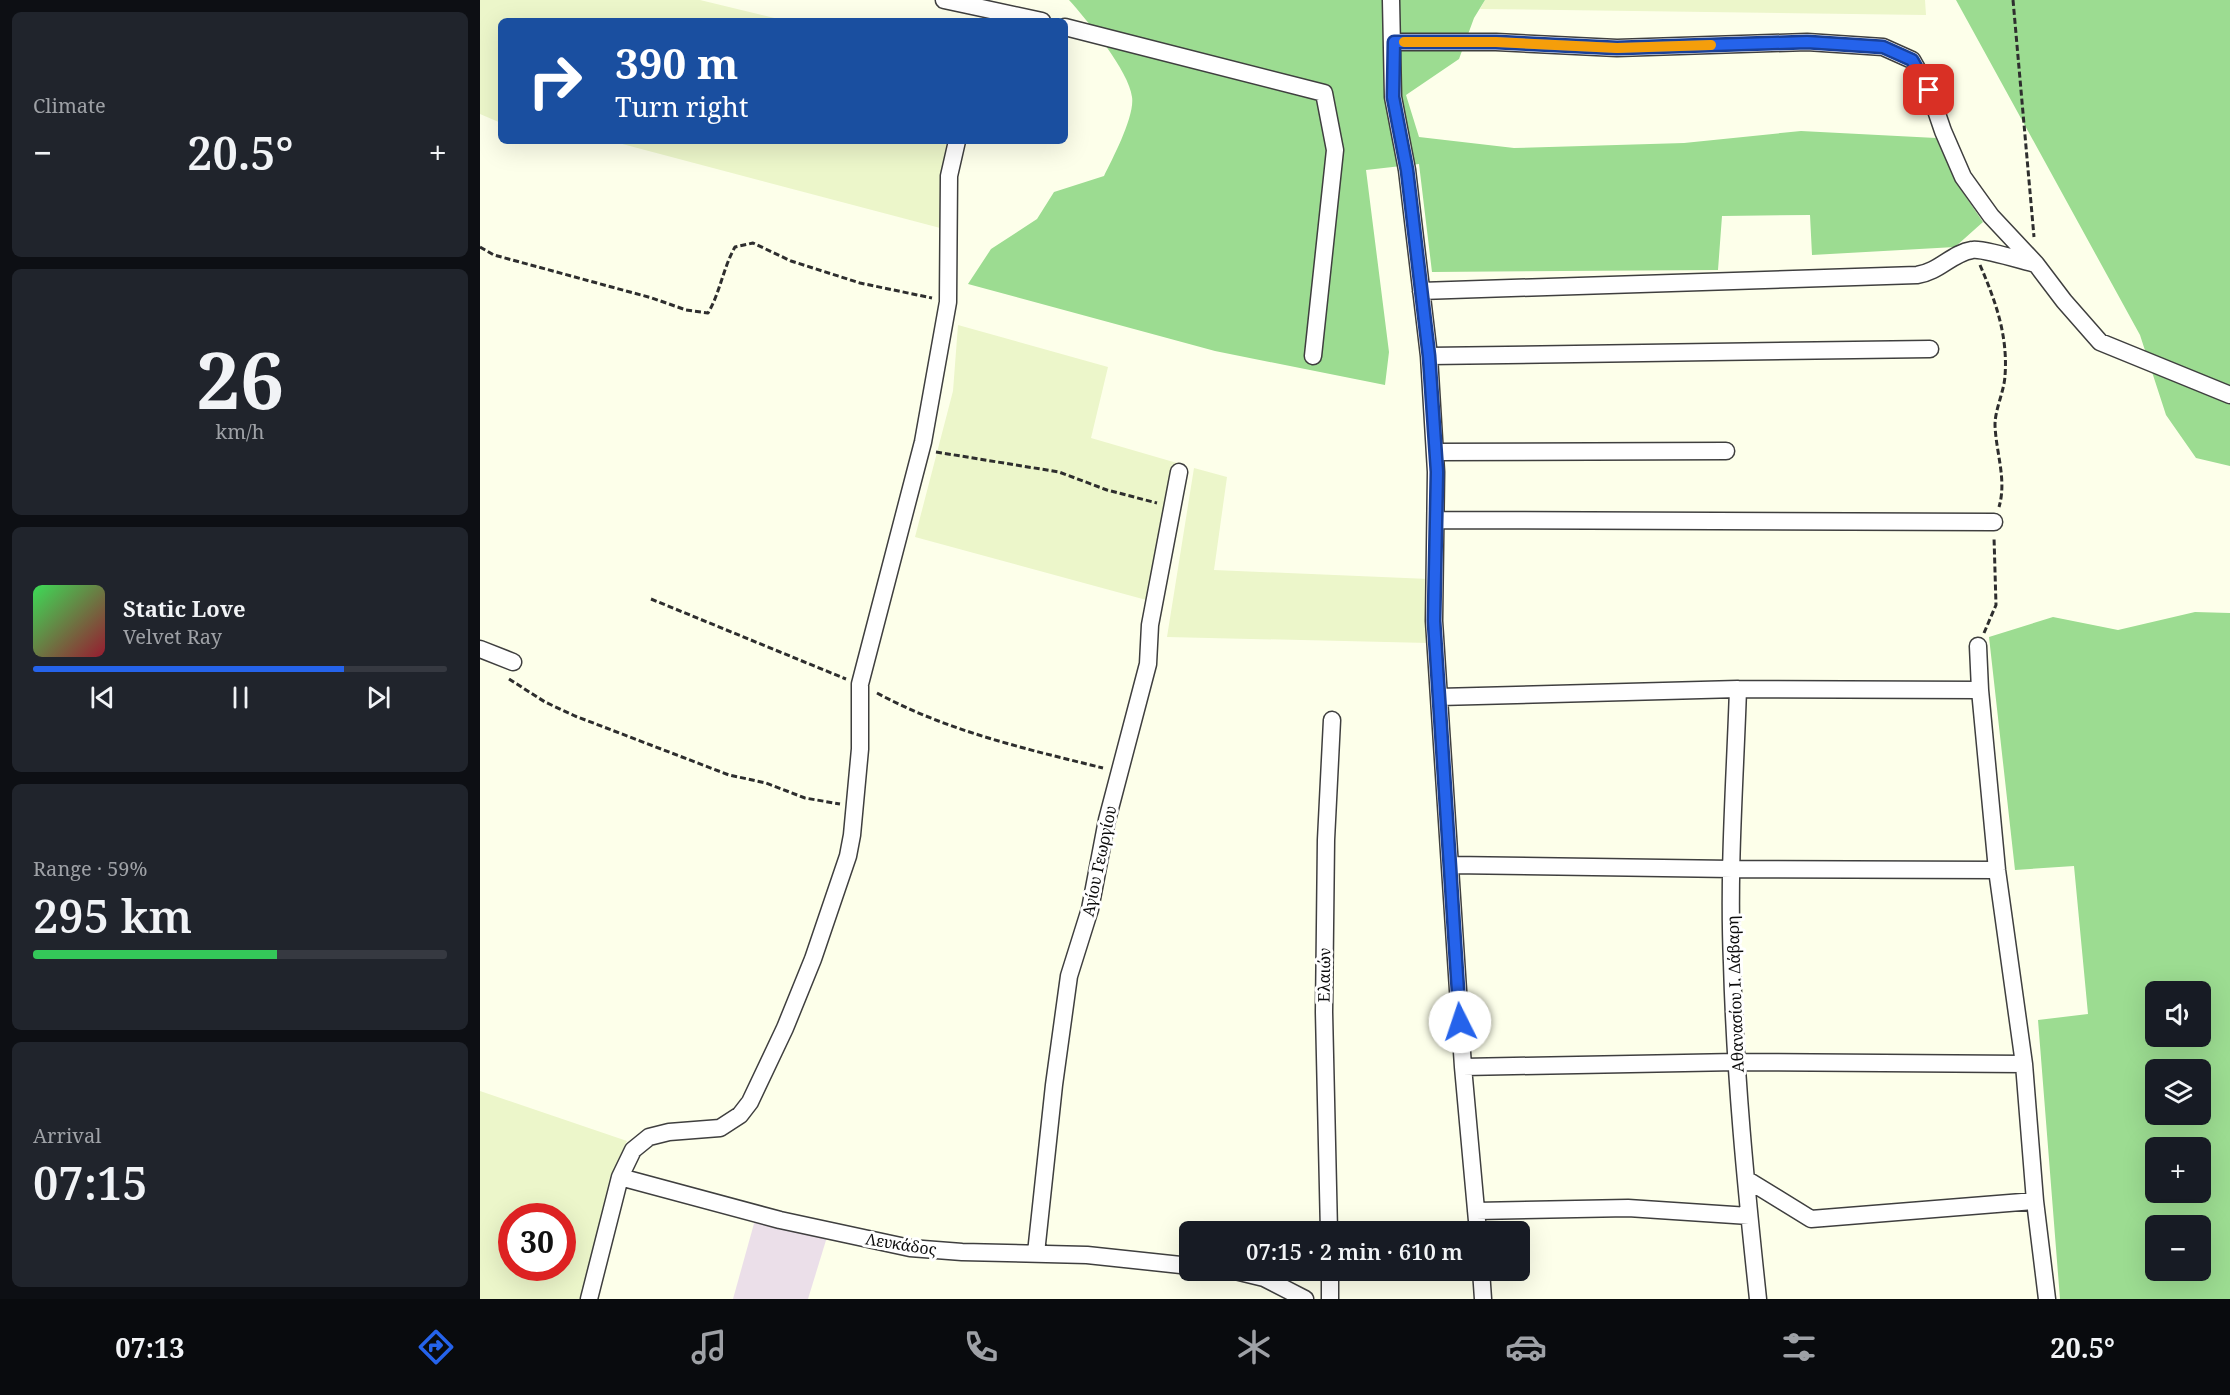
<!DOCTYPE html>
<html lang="en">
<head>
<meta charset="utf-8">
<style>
  body { margin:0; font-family:"Noto Serif",serif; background:#20242c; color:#f1f3f6; height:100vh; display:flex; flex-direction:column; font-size:22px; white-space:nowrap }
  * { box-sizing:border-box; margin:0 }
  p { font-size:20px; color:#9ea1a6 }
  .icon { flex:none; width:33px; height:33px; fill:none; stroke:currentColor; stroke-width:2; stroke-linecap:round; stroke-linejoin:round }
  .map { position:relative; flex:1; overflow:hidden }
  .panel { display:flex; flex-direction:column; gap:12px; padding:12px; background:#0d0f14; width:480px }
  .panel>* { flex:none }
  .guide { position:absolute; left:18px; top:18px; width:570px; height:126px; border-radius:9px; box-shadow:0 6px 24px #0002; background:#1a4fa0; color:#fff; overflow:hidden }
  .tools { position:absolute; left:1665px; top:981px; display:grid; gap:12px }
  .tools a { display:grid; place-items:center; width:66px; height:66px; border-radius:9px; background:#171b24; box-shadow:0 6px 24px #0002; font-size:30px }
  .speed { position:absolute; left:18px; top:1203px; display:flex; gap:12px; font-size:30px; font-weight:700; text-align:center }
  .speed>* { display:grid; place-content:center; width:78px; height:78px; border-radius:50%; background:#171b24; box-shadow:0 6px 24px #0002; line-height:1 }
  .speed .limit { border:9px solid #d22; background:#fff; color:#111 }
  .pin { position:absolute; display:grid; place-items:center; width:51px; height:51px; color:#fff; margin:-26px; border-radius:12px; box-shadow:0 3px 9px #0006 }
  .me { position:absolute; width:66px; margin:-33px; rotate:356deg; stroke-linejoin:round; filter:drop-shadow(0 0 4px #0008) }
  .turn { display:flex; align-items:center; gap:21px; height:126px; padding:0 18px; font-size:27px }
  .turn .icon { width:78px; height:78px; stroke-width:2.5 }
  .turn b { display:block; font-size:42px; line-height:51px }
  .big { font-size:45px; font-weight:600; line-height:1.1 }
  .panel .tile { flex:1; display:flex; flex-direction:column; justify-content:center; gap:9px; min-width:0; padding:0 21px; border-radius:9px; background:#20242c }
  .panel .dial { align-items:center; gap:0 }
  .dial b { font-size:78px; line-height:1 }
  .song { display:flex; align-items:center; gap:18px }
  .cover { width:72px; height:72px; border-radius:9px; background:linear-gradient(135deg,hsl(130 70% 55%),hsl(350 70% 35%)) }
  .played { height:6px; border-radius:3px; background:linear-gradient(90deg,#2563eb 75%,#363941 75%) }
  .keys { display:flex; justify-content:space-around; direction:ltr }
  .heat { display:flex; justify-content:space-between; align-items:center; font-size:33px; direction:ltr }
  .charge { height:9px; border-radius:4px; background:linear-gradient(90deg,#34c759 59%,#363941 0) }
  .trip { position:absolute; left:699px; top:1221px; width:351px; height:60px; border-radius:9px; background:#171b24; box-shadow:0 6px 24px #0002; font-weight:600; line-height:60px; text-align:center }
  .tab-bar { display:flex; height:96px; justify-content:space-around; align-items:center; background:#090b0e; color:#9ea1a6 }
  .tab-bar .icon { width:42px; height:42px }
  .tab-bar .selected { color:#2563eb }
  .tab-bar b { font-size:27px; color:#f1f3f6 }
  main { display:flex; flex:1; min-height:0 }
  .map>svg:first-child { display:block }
</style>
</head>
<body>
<main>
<section class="panel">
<div class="tile"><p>Climate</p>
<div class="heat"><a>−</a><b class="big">20.5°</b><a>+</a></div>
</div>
<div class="tile dial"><b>26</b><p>km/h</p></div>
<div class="tile">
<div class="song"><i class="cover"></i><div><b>Static Love</b><p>Velvet Ray</p></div></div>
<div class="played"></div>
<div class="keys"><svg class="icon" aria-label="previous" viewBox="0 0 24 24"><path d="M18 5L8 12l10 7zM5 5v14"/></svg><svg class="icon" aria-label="pause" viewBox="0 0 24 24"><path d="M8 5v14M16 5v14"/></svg><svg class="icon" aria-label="next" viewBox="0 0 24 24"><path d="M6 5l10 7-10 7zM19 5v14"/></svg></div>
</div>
<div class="tile"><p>Range · 59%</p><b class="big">295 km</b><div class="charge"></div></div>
<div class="tile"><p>Arrival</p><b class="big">07:15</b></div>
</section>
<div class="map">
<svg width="1750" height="1299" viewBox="0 0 1750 1299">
  <rect width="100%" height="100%" fill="#fdffea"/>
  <path fill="#ebdfe9" d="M275 1220 347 1237 328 1299H253Z"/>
  <path fill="#ecf6ca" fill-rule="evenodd" d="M0 0H220L307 21H21V123L0 114Z
    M1005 0H1445L1446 15 1000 9Z
    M131 141H467L462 176 464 229Z
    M478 325 628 367 611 438 697 463 670 601 435 537 473 391Z
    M714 468 747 477 734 570 949 579V643L687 637Z
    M0 1091 147 1141 130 1177 101 1299H0ZM32 1216H82V1268H32Z"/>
  <path fill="#9cdc91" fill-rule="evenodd" d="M589 0H1005L994 18 979 59 926 95 939 137 1034 148 1204 143 1321 131 1456 138 1477 184 1503 222 1475 247 1332 255 1330 215 1242 216 1238 270 952 272 939 164 886 170 909 352 905 385 735 351 488 284 511 249 557 219 574 192 624 176C633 158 655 116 652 97 649 71 607 20 589 0Z
    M1476 0H1750V466L1716 458 1686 415 1660 335Z
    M1715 612 1750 613V1299H1580L1558 1020 1608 1014 1594 866 1535 870 1509 637 1573 617 1638 630ZM1676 992H1720V1036H1676ZM1676 1070H1720V1114H1676ZM1676 1148H1720V1192H1676ZM1676 1226H1720V1270H1676Z"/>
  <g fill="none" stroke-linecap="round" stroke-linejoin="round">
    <defs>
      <path id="minor" d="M464 0 562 21
        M911 0 913 97 927 170 949 356 956 472 954 621 983 1067 998 1232
        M585 27 844 93 855 150 833 356
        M914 42H1016L1137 48 1327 42 1403 47 1432 60 1449 90 1463 131 1483 177 1511 216 1556 264 1584 301 1620 342 1750 395
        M941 291 1437 275C1459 272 1472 253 1492 250 1502 248 1543 261 1556 264
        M949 356 1450 349
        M955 452 1246 451
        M956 520 1514 522
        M0 649 33 662
        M1258 689C1255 780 1248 871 1252 963 1255 1075 1266 1187 1278 1299
        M1500 690 1517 870 1544 1064 1555 1201 1567 1299
        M959 697 1258 689 1500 690 1498 646
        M971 865 1252 869 1517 870
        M983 1067 1257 1062 1544 1064
        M140 1177 300 1220 430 1248 482 1252 607 1255 710 1266
        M1266 1179 1331 1219 1555 1201
        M996 1211 1148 1208 1269 1216
        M849 1232 844 1012 846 840 852 720
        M556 1253 574 1085 589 976 610 909 627 820 668 664 670 625 699 472
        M751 1270 784 1278 825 1299
        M850 1270V1299
        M1001 1270 1003 1299
        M109 1299 140 1177 153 1150 169 1137 189 1132 240 1128 260 1115 270 1102 305 1028 333 959 368 856 372 835 380 749V684L443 442 468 302 469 176 477 141"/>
    </defs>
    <use href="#minor" stroke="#3f3f3f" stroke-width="19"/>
    <path stroke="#2e2e2e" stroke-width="3" stroke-dasharray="6 3" stroke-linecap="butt" d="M1533 0 1554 237
      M0 247 14 255 172 298 206 310 228 313C240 293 243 268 255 247L273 243 311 261 380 283 452 298
      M1500 265C1516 302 1528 336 1525 376 1524 392 1515 409 1515 425 1516 453 1527 480 1519 507
      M456 452 579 472 627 490 677 503
      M171 599 366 679
      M1504 633 1516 605 1514 537
      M29 679 65 702 95 716 249 775 286 783 325 798 360 804
      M397 693C467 731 546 749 623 768"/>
    <use href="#minor" stroke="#fff" stroke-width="16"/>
  </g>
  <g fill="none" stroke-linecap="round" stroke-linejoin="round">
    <defs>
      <path id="route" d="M980 1022 954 621 957 472 949 356 927 170 913 97 914 42H1016L1137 48 1327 42 1403 47 1432 60 1449 90"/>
    </defs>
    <use href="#route" stroke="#184099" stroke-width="15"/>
    <use href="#route" stroke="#2563eb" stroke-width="10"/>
    <path stroke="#f59e0b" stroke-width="10" d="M924 42H1016L1137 48 1231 45"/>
  </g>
  <g text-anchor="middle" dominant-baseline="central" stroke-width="6" stroke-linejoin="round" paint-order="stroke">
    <g font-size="16" fill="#0c0c0c" stroke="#fff">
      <text transform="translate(619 861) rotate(-78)">Αγίου Γεωργίου</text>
      <text transform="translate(844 975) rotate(-89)">Ελαιών</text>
      <text transform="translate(1255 994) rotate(-92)">Αθανασίου Ι. Δάβαρη</text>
      <text transform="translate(421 1244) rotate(9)">Λευκάδος</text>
    </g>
  </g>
</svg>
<div class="tools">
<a><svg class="icon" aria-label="sound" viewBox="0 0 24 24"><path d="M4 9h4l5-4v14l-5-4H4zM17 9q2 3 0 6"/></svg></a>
<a><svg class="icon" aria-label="layers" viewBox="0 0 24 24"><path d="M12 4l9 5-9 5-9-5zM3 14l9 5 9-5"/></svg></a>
<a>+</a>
<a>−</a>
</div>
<div class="speed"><div class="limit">30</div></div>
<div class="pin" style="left:1449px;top:90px;background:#d93025"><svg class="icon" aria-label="arrive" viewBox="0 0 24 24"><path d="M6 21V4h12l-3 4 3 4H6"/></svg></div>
<svg class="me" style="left:980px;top:1022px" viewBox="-20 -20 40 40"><circle r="19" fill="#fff"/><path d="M0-13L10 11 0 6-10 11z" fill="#2563eb"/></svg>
<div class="trip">07:15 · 2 min · 610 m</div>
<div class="guide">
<div class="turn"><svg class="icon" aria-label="right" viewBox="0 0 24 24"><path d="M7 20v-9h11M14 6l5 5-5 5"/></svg><div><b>390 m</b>Turn right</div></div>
</div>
</div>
</main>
<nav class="tab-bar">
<b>07:13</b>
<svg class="icon selected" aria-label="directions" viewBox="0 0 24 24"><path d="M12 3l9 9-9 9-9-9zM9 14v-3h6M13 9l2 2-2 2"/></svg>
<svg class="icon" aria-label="music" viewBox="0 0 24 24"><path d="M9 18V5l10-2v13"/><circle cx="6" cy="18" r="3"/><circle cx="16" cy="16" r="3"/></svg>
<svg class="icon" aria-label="phone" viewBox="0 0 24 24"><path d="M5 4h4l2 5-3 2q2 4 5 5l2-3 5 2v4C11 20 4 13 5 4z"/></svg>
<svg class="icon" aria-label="climate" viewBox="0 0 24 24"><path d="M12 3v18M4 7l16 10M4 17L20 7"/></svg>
<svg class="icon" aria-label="car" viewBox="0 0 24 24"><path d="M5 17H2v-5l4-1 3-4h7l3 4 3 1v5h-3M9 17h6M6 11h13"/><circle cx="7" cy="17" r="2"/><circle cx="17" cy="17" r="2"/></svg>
<svg class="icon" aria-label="filters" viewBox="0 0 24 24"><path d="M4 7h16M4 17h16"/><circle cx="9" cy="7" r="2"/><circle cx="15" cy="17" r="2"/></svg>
<b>20.5°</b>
</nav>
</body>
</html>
